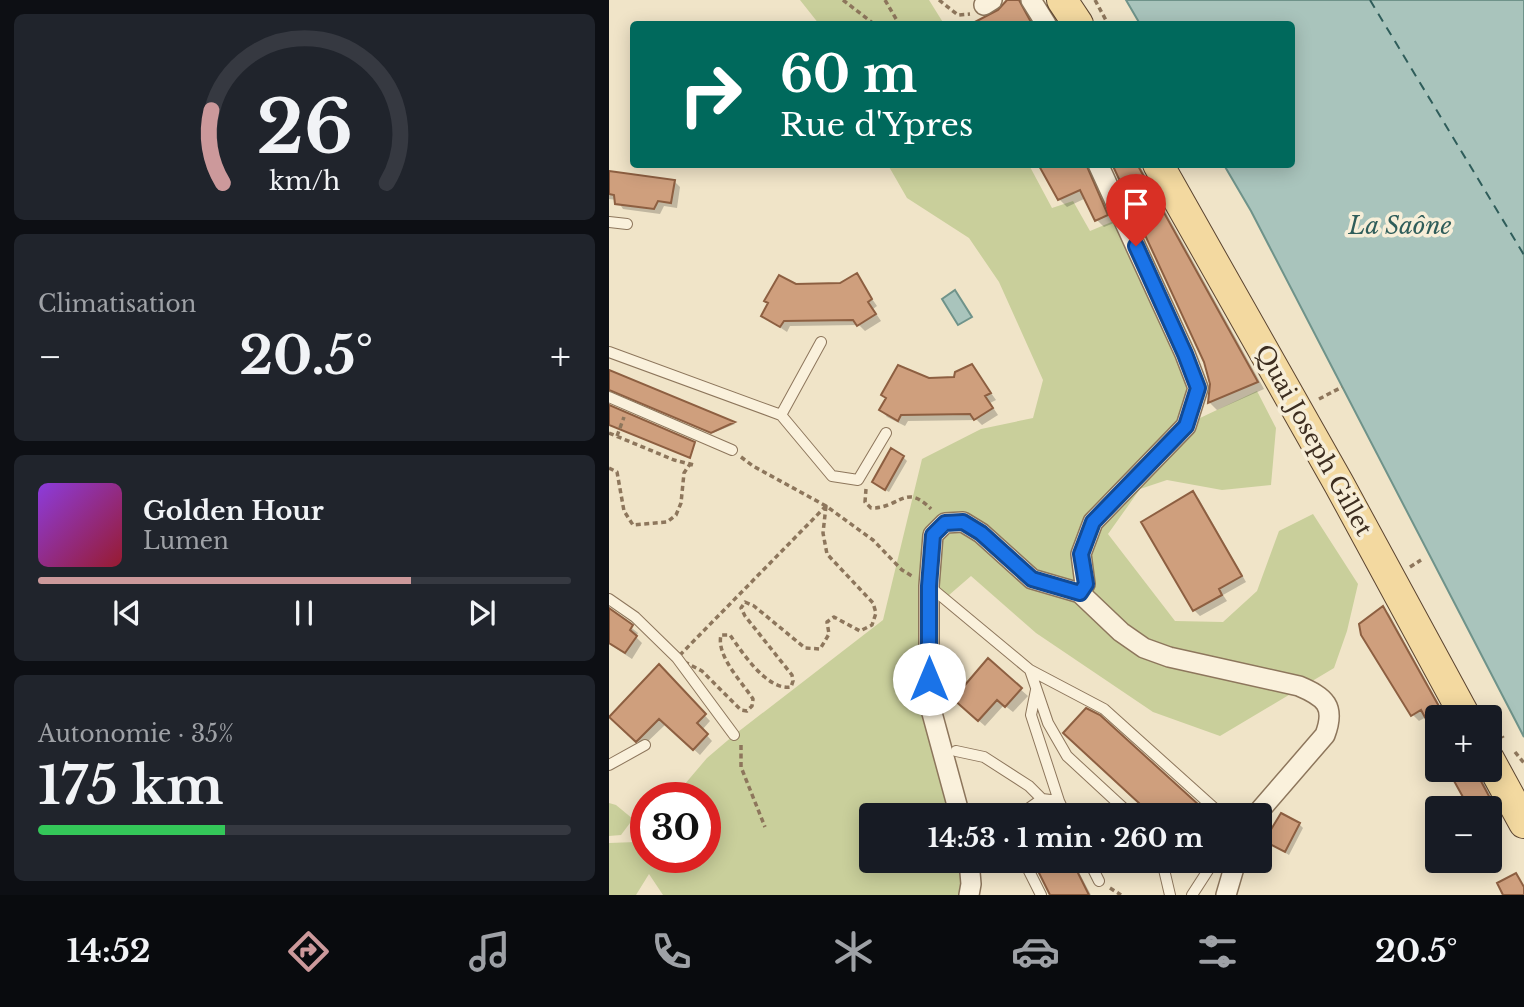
<!DOCTYPE html>
<html lang="fr">
<head>
<meta charset="utf-8">
<style>
  body { margin:0; font-family:"Libre Baskerville",serif; background:#20242c; color:#f1f3f6; height:100vh; display:flex; flex-direction:column; font-size:26px; white-space:nowrap }
  * { box-sizing:border-box; margin:0 }
  p { font-size:23px; color:#9ea1a6 }
  .icon { flex:none; width:38px; height:38px; fill:none; stroke:currentColor; stroke-width:2; stroke-linecap:round; stroke-linejoin:round }
  .map { position:relative; flex:1; overflow:hidden }
  .details { display:flex; flex-direction:column; gap:14px; padding:14px; background:#0d0f14; width:609px }
  .details>* { flex:none }
  .guide { position:absolute; left:21px; top:21px; width:665px; height:147px; border-radius:7px; box-shadow:0 4px 18px #0003; background:#00695c; color:#fff; overflow:hidden }
  .buttons { position:absolute; left:816px; top:705px; display:grid; gap:14px }
  .buttons a { display:grid; place-items:center; width:77px; height:77px; border-radius:7px; background:#171b24; box-shadow:0 4px 18px #0003; font-size:35px }
  .speed { position:absolute; left:21px; top:782px; display:flex; gap:14px; font-size:35px; font-weight:700; text-align:center }
  .speed>* { display:grid; place-content:center; width:91px; height:91px; border-radius:50%; background:#171b24; box-shadow:0 4px 18px #0003; line-height:1 }
  .speed .limit { border:10px solid #d22; background:#fff; color:#111 }
  .pin { position:absolute; display:grid; place-items:center; width:60px; height:60px; color:#fff; margin:-72px -30px; border-radius:50% 50% 50% 0; rotate:-45deg; box-shadow:0 0 7px #0007 }
  .pin .icon { rotate:45deg }
  .me { position:absolute; width:77px; margin:-38px; rotate:0deg; stroke-linejoin:round; filter:drop-shadow(0 0 5px #0008) }
  .turn { display:flex; align-items:center; gap:24px; height:147px; padding:0 35px; font-size:32px }
  .turn .icon { width:91px; height:91px; stroke-width:2.5 }
  .turn b { display:block; font-size:49px; line-height:60px }
  .big { font-size:52px; font-weight:700; line-height:1.1 }
  .details .card { flex:1; display:flex; flex-direction:column; justify-content:center; gap:10px; min-width:0; padding:0 24px; border-radius:10px; background:#20242c }
  .details .dial { align-items:center; gap:0 }
  .dial svg { height:182px; overflow:visible; fill:none; stroke:#363941; stroke-width:7; stroke-linecap:round; text-anchor:middle }
  .dial text { fill:#f1f3f6; stroke:none }
  .song { display:flex; align-items:center; gap:21px }
  .cover { width:84px; height:84px; border-radius:10px; background:linear-gradient(135deg,hsl(270 70% 55%),hsl(350 70% 35%)) }
  .played { height:7px; border-radius:4px; background:linear-gradient(90deg,#cc999b 70%,#363941 70%) }
  .keys { display:flex; justify-content:space-around; direction:ltr }
  .heat { display:flex; justify-content:space-between; align-items:center; font-size:38px; direction:ltr }
  .charge { height:10px; border-radius:5px; background:linear-gradient(90deg,#34c759 35%,#363941 0) }
  .trip { position:absolute; left:250px; top:803px; width:413px; height:70px; border-radius:7px; background:#171b24; box-shadow:0 4px 18px #0003; font-weight:700; line-height:70px; text-align:center }
  .tabs { display:flex; height:112px; justify-content:space-around; align-items:center; background:#090b0e; color:#9ea1a6 }
  .tabs .icon { width:49px; height:49px }
  .tabs .current { color:#cc999b }
  .tabs b { font-size:32px; color:#f1f3f6 }
  main { display:flex; flex:1; min-height:0 }
  .map>svg:first-child { display:block }
</style>
</head>
<body>
<main>
<section class="details">
<div class="card dial"><svg viewBox="0 0 100 80">
<path d="M14 69A42 42 0 1 1 86 69"/>
<path d="M14 69A42 42 0 0 1 9 37" stroke="#cc999b"/>
<text x="50" y="56" font-size="32" font-weight="700">26</text>
<text x="50" y="72" font-size="11">km/h</text>
</svg></div>
<div class="card"><p>Climatisation</p>
<div class="heat"><a>−</a><b class="big">20.5°</b><a>+</a></div>
</div>
<div class="card">
<div class="song"><i class="cover"></i><div><b>Golden Hour</b><p>Lumen</p></div></div>
<div class="played"></div>
<div class="keys"><svg class="icon" aria-label="previous" viewBox="0 0 24 24"><path d="M18 5L8 12l10 7zM5 5v14"/></svg><svg class="icon" aria-label="pause" viewBox="0 0 24 24"><path d="M8 5v14M16 5v14"/></svg><svg class="icon" aria-label="next" viewBox="0 0 24 24"><path d="M6 5l10 7-10 7zM19 5v14"/></svg></div>
</div>
<div class="card"><p>Autonomie · 35%</p><b class="big">175 km</b><div class="charge"></div></div>
</section>
<div class="map">
<svg width="915" height="895" viewBox="0 0 915 895">
  <rect width="100%" height="100%" fill="#f0e4c8"/>
  <path fill="#c9cf9b" d="M191 0H320L335 24H210Z
    M279 165H420L443 208 464 201 481 231 505 221 578 382 591 418 648 391 667 428 662 485 613 490 558 480 531 489 499 534 566 621 614 622 648 591 670 531 704 514 749 584 738 631 725 668 611 736 544 712 427 633 362 576 310 621 314 709 342 815 262 816V861H351L352 884 350 895H54L40 874 27 895H0V843L27 842 37 830V858H96V798H64L98 758 125 735 274 620 313 459 372 429 424 418 434 380 390 282 360 238 298 198Z
    M0 803 7 805 24 819 12 835 0 836Z"/>
  <path fill="#a9c4bc" stroke="#6f938a" stroke-width="2" d="M517 0H915V737L642 211 615 165 682 164V24H531Z
    M346 290 363 317 349 325 333 299Z"/>
  <path fill="#0003" d="M397 0H414L417 5 418 15 424 24H382L378 18 395 7Z
    M432 164H488L484 170 485 178 505 223 495 227 488 220 477 198 458 207 450 199Z
    M505 164H530L655 389 608 410 601 403 602 384 597 362Z
    M0 173 65 181 71 187 68 208 55 206 51 214 14 209 8 200 0 199Z
    M247 276 268 306 264 309 272 321 256 331 250 325 181 326 178 332 154 316 186 286 232 285Z
    M363 366 387 400 381 403 389 415 373 425 368 420 299 421 296 426 278 417 272 410 320 380 347 379Z
    M0 371 126 424 104 433 6 391H0Z
    M294 457 298 461 280 492 269 486 265 482Z
    M584 493 590 499 637 582 614 595 618 601 591 616 585 610Z
    M774 608 780 614 837 717 828 718V722L824 724 817 717 810 721 804 715Z
    M0 610 29 633 27 637 33 643 23 659 0 644Z
    M379 661 419 696 404 712 395 705 376 726 353 706Z
    M50 667 101 721 93 730 103 741 91 755 57 724 34 746 3 717Z
    M840 770H869L890 808 880 814V808H862Z
    M690 824 694 828 680 855 657 841Z
    M426 861H464L482 895H443Z"/>
  <g fill="none" stroke-linecap="round" stroke-linejoin="round">
    <path stroke="#2f5d5a" stroke-width="2" stroke-dasharray="9 7" stroke-linecap="butt" d="M761 0 915 255"/>
  </g>
  <path fill="#cf9f7d" stroke="#8d5f41" stroke-width="2" d="M398 0H410L423 24H362L389 10Z
    M429 164H477L499 215 486 221 471 190 449 200Z
    M503 164H528L649 382 599 403 601 384 595 362Z
    M0 171 66 180 62 203 49 201 45 209 6 204 5 195 0 194Z
    M248 273 263 299 259 302 267 314 248 326 244 320 175 321 171 327 152 316 159 303 155 301 170 275 187 284 231 283Z
    M363 364 382 393 376 396 384 408 365 420 361 414 292 415 289 421 270 410 277 398 272 395 289 365 320 378 345 377 346 372Z
    M0 370 126 422 102 433 0 390Z
    M0 405 86 442 81 458 0 425Z
    M282 448 295 456 276 490 263 482Z
    M584 491 633 576 610 589 613 595 584 611 532 522Z
    M774 606 832 710 817 719 812 710 802 716 752 635 750 624Z
    M0 608 24 625 21 630 28 636 16 653 0 643Z
    M379 658 413 688 396 707 388 700 369 721 344 699Z
    M50 664 97 714 88 723 99 734 84 750 50 719 27 742 0 717Z
    M477 708 491 715 602 816H544L454 733Z
    M839 770H866L881 798 860 808Z
    M672 813 691 823 676 852 655 841Z
    M424 861H463L480 895H441Z
    M907 873 915 887V895H894L888 883Z"/>
  <g fill="none" stroke-linecap="round" stroke-linejoin="round">
    <defs>
      <path id="lane" d="M0 222 18 224
        M0 352 172 415 223 476 249 480 277 433
        M0 397 123 450
        M172 415 212 342
        M320 586 421 670 495 709 614 816
        M0 599 26 617 68 658 125 735
        M421 670 439 723 458 756 523 816
        M427 690 422 715 450 801 457 816
        M347 751 375 757 420 786 433 799 450 801
        M0 765 36 745
        M409 816 433 799
        M415 861 432 895
        M480 861 490 881
        M553 861 561 895
        M583 895 605 861"/>
      <path id="street" d="M422 0 437 24
        M375 5 383 0
        M471 593 512 632 535 648 560 657 690 686C716 697 727 706 716 735L646 816
        M351 816 320 702V586L324 535 336 523 354 522 372 533 423 579 471 593 476 584 472 554 484 522 577 426 589 388 576 354 489 164
        M360 861 362 884 360 895
        M617 895 627 861"/>
      <path id="primary" d="M453 0 469 24
        M549 164 730 484 857 718
        M880 759 915 823"/>
    </defs>
    <use href="#lane" stroke="#8d765c" stroke-width="12"/>
    <use href="#street" stroke="#8d765c" stroke-width="22"/>
    <use href="#primary" stroke="#5b4430" stroke-width="32"/>
    <path stroke="#8d765c" stroke-width="3.5" stroke-dasharray="5 3.5" stroke-linecap="butt" d="M234 0 265 24
      M276 0 290 24
      M330 0 349 15 361 14
      M486 0 499 24
      M710 399 733 387
      M0 433 65 460 85 465
      M8 436 15 417
      M132 457 144 466 217 506 264 540 293 570 303 576
      M0 468 8 472 15 511 24 525 58 522 67 515 72 503 75 473 81 464
      M257 489 256 502 262 508C290 509 296 482 322 509
      M217 506 214 533 218 554 264 603 267 613 263 625 251 631 225 617 218 622 220 634 211 649 196 648 145 606 136 602 132 608 136 616 183 675 184 681 182 687C158 691 133 652 121 635H112C107 656 133 682 144 699L143 706 138 711 132 710 93 671 68 658Z
      M801 567 812 560
      M881 714 894 738
      M132 745V767L156 827
      M906 752 915 763
      M501 888 512 895"/>
    <use href="#lane" stroke="#faf1dc" stroke-width="10"/>
    <use href="#street" stroke="#faf1dc" stroke-width="19"/>
    <use href="#primary" stroke="#f3d9a0" stroke-width="30"/>
  </g>
  <g fill="none" stroke-linecap="round" stroke-linejoin="round">
    <defs>
      <path id="route" d="M320 679V586L324 535 336 523 354 522 372 533 423 579 471 593 477 584 472 554 484 522 577 426 589 388 576 354 527 246"/>
    </defs>
    <use href="#route" stroke="#114b97" stroke-width="18"/>
    <use href="#route" stroke="#1a73e8" stroke-width="12"/>
  </g>
  <g text-anchor="middle" dominant-baseline="central" stroke-width="7" stroke-linejoin="round" paint-order="stroke">
    <g font-size="23" fill="#3d2e20" stroke="#f7eed8">
      <text transform="translate(705 440) rotate(61)">Quai Joseph Gillet</text>
    </g>
    <g font-size="24" font-style="italic" fill="#2f5d5a" stroke="#f7eed8">
      <text x="791" y="225">La Saône</text>
    </g>
  </g>
</svg>
<div class="buttons">
<a>+</a>
<a>−</a>
</div>
<div class="speed"><div class="limit">30</div></div>
<div class="pin" style="left:527px;top:246px;background:#d93025"><svg class="icon" aria-label="arrive" viewBox="0 0 24 24"><path d="M6 21V4h12l-3 4 3 4H6"/></svg></div>
<svg class="me" style="left:320px;top:679px" viewBox="-20 -20 40 40"><circle r="19" fill="#fff"/><path d="M0-13L10 11 0 6-10 11z" fill="#1a73e8"/></svg>
<div class="trip">14:53 · 1 min · 260 m</div>
<div class="guide">
<div class="turn"><svg class="icon" aria-label="right" viewBox="0 0 24 24"><path d="M7 20v-9h11M14 6l5 5-5 5"/></svg><div><b>60 m</b>Rue d'Ypres</div></div>
</div>
</div>
</main>
<nav class="tabs">
<b>14:52</b>
<svg class="icon current" aria-label="directions" viewBox="0 0 24 24"><path d="M12 3l9 9-9 9-9-9zM9 14v-3h6M13 9l2 2-2 2"/></svg>
<svg class="icon" aria-label="music" viewBox="0 0 24 24"><path d="M9 18V5l10-2v13"/><circle cx="6" cy="18" r="3"/><circle cx="16" cy="16" r="3"/></svg>
<svg class="icon" aria-label="phone" viewBox="0 0 24 24"><path d="M5 4h4l2 5-3 2q2 4 5 5l2-3 5 2v4C11 20 4 13 5 4z"/></svg>
<svg class="icon" aria-label="climate" viewBox="0 0 24 24"><path d="M12 3v18M4 7l16 10M4 17L20 7"/></svg>
<svg class="icon" aria-label="car" viewBox="0 0 24 24"><path d="M5 17H2v-5l4-1 3-4h7l3 4 3 1v5h-3M9 17h6M6 11h13"/><circle cx="7" cy="17" r="2"/><circle cx="17" cy="17" r="2"/></svg>
<svg class="icon" aria-label="filters" viewBox="0 0 24 24"><path d="M4 7h16M4 17h16"/><circle cx="9" cy="7" r="2"/><circle cx="15" cy="17" r="2"/></svg>
<b>20.5°</b>
</nav>
</body>
</html>
